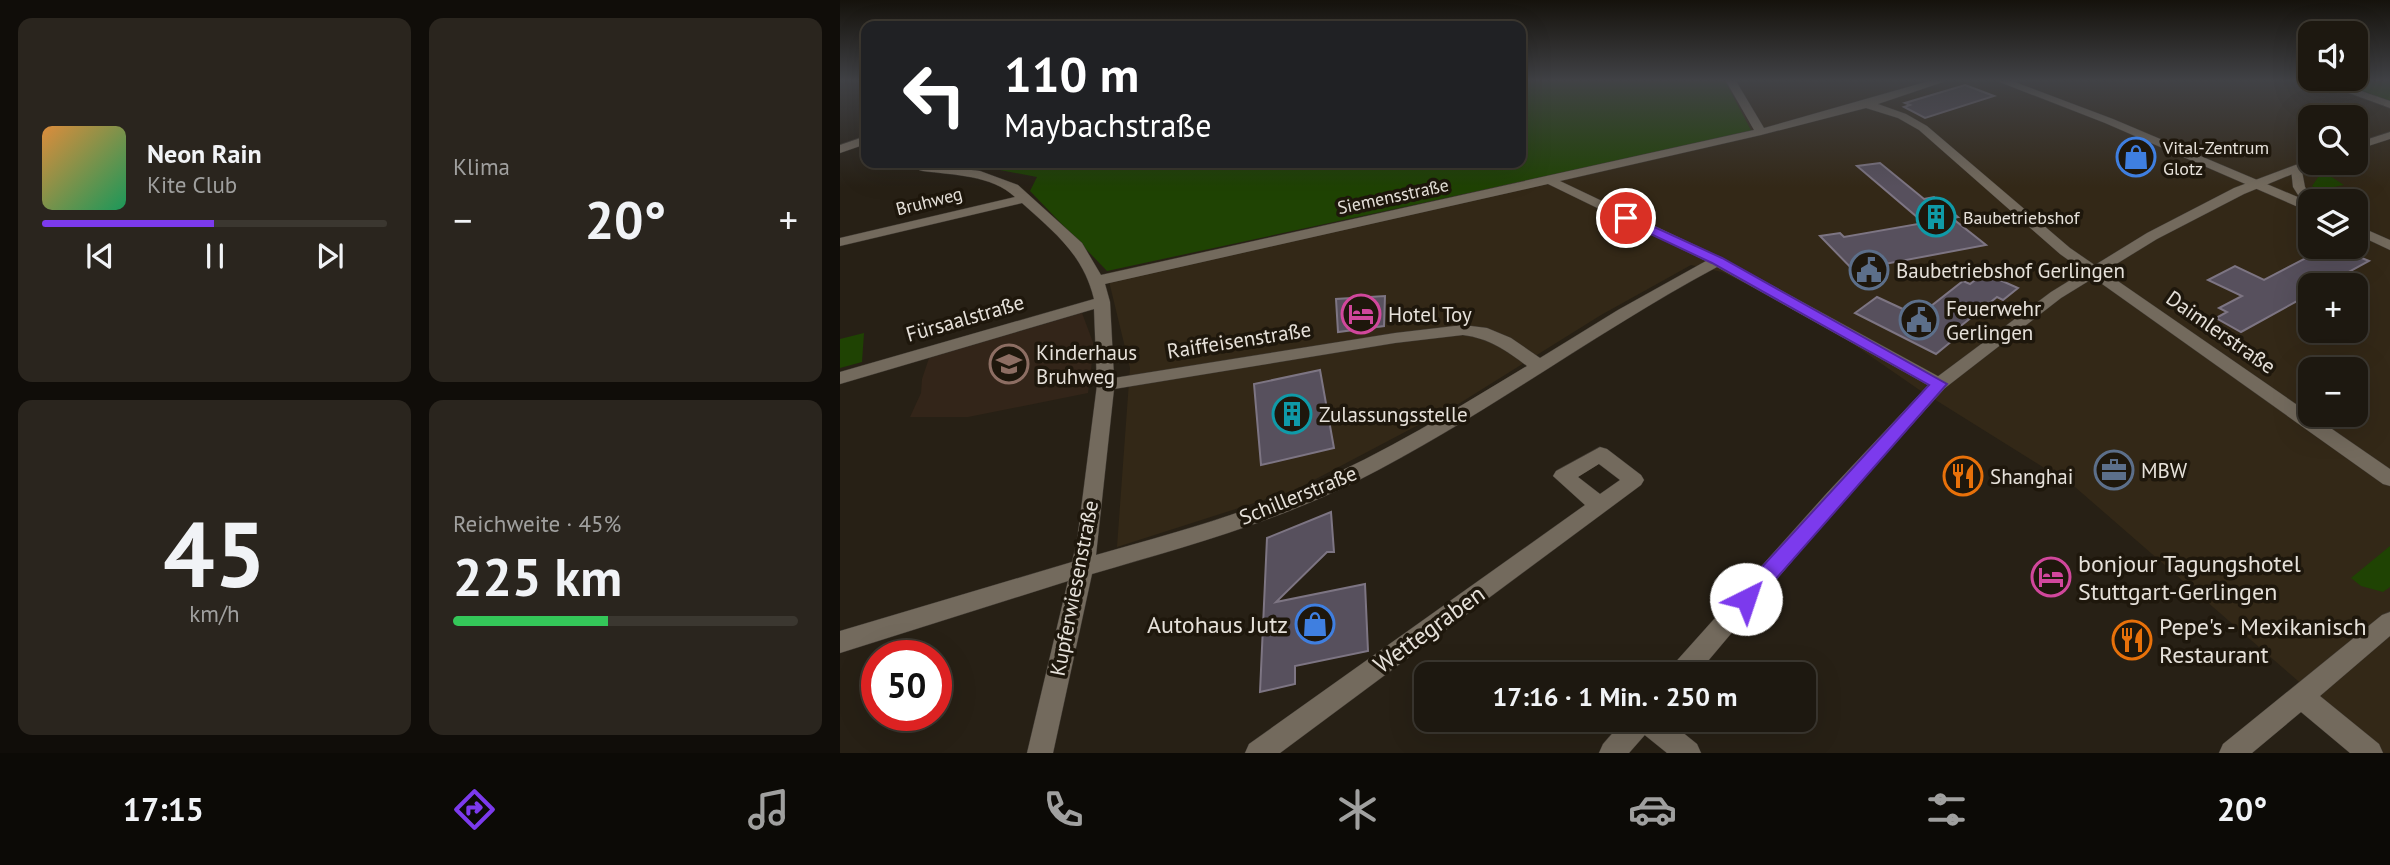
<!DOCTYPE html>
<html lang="de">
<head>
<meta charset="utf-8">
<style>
  body { margin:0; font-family:"PT Sans",sans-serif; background:#2a251e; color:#f1f3f6; height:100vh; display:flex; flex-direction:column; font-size:26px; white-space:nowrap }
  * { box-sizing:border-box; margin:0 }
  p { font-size:23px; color:#a0a09f }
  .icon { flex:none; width:38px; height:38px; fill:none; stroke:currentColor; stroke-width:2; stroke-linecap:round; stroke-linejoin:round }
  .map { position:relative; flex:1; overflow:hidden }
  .sheet { display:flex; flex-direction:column; gap:18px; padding:18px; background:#100d09; width:840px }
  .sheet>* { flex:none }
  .top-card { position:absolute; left:21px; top:21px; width:665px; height:147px; border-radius:14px; box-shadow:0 7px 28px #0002,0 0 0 2px #3b3730; background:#202124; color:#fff; overflow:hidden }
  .controls { position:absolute; left:1458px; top:21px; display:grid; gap:14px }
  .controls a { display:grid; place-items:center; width:70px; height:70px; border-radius:14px; background:#1d1810; box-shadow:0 7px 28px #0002,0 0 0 2px #3b3730; font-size:35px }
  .speed { position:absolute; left:21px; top:640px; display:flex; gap:14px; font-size:35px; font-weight:700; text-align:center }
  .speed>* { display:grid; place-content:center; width:91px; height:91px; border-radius:50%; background:#1d1810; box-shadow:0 7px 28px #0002,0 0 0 2px #3b3730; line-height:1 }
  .speed .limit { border:10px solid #d22; background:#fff; color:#111 }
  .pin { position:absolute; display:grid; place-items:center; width:60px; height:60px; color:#fff; margin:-30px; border:4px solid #fff; border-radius:50%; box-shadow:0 2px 7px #0007 }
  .me { position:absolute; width:77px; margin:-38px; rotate:41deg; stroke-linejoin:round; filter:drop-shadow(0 0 5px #0008) }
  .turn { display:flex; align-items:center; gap:24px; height:147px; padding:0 28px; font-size:32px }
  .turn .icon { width:91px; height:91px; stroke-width:2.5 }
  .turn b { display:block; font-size:49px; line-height:60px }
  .big { font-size:52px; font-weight:700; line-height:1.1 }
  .sheet .tile { flex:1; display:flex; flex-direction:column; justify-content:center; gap:10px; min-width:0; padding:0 24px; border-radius:14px; background:#2a251e }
  .sheet .dial { align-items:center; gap:0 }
  .dial b { font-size:91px; line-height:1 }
  .song { display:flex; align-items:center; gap:21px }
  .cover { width:84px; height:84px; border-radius:10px; background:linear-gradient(135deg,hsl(30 70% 55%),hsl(150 70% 35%)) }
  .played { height:7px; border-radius:4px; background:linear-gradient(90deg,#7c3aed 50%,#3b3730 50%) }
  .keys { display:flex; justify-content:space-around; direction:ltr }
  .heat { display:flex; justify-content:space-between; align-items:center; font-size:38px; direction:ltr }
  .charge { height:10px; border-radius:5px; background:linear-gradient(90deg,#34c759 45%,#3b3730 0) }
  .sheet .tiles { flex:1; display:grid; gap:18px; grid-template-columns:repeat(2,1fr) }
  .trip { position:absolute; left:574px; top:662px; width:402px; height:70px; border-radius:14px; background:#1d1810; box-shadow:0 7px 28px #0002,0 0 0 2px #3b3730; font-weight:700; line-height:70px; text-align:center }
  .tabs { display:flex; height:112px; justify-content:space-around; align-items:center; background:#0c0a06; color:#a0a09f }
  .tabs .icon { width:49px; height:49px }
  .tabs .active { color:#7c3aed }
  .tabs b { font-size:32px; color:#f1f3f6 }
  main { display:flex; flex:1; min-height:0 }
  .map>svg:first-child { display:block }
</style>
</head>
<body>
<main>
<section class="sheet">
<div class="tiles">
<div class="tile">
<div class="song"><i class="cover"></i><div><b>Neon Rain</b><p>Kite Club</p></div></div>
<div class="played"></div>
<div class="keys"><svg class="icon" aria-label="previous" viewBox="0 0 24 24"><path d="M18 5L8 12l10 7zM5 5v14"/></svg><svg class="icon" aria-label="pause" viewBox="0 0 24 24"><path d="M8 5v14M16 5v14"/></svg><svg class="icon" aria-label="next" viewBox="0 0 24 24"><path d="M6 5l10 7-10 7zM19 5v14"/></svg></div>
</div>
<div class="tile"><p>Klima</p>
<div class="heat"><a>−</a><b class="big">20°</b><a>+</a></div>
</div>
<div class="tile dial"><b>45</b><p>km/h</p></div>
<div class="tile"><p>Reichweite · 45%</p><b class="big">225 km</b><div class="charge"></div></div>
</div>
</section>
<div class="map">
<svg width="1550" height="753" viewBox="0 0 1550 753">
  <rect width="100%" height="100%" fill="#272015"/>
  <path fill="#332817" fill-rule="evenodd" d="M885 81H1550V753H1541L1235 487 1078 389 977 319 882 272 851 265 761 315 620 403 455 490 277 547 290 368 267 273 699 179ZM1470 117H1516V163H1470ZM1470 201H1516V247H1470ZM1470 285H1516V331H1470ZM1470 369H1516V415H1470Z"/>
  <path fill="#332519" d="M242 313 254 345 248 393 128 417H70L81 393 82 379 89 358Z"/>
  <path fill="#1f4303" d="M681 81H885L912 132 267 271 190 191 197 177 123 163H681Z
    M1481 81H1550V104Z
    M1504 163 1525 171 1490 176 1504 185 1489 188 1498 193 1490 195 1502 201H1492L1472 186 1481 173Z
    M24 333 22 362 0 368V339Z
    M1550 546V587L1543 592 1521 586 1511 578Z"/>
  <path fill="#57505d" stroke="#7d7583" stroke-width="2" d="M1125 85 1154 96 1085 118 1064 107 1070 105 1065 103Z
    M1040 163 1084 199 1094 197 1118 217 1112 218 1146 245 1039 265 1046 271 1019 276 980 236 1000 233 1004 237 1084 223 1017 166Z
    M1487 247H1495L1529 261 1485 285H1470V294L1401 332 1376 318 1387 312 1379 308 1402 296 1368 280 1395 266 1424 280Z
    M1144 273 1178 288 1163 300 1157 297 1112 333 1118 336 1096 354 1015 313 1037 297 1065 310 1068 308 1076 312 1087 304 1091 306 1123 281 1130 284Z
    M545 296 544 326 498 332 496 299Z
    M480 370 494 448 421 465 414 384Z
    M491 512 494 552H487L436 602 525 584 528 651 455 666V684L420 692 427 538Z"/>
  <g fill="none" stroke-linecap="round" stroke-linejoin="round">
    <defs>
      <path id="minor" d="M886 81H896L924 128 1089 81H1106L1038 104 1066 114 1087 126 1230 248 1550 469V486L1543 484 1220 254 1079 130 1058 118 1026 108 921 135 720 181 882 258 1105 380 1108 384 1105 388H1093L877 267C754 333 642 418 517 481 433 523 341 548 252 574L213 753H187L228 581 0 653V631L232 562 237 541 257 385 254 309 0 384V372L254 299C243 254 215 233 182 203L0 246V238L175 197C152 175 113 175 83 171L79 170V164L140 171 178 185 242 243 261 275 914 130ZM708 184 866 261 778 310 700 358 671 338 647 328 623 325 555 333 274 378 270 302 265 284ZM623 335C649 338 667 351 687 366 616 409 545 453 468 486 400 515 327 535 256 555L274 389 555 343Z
        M1476 81H1492L1550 101V108Z
        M760 447 767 449 801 475 804 480 801 485 440 753H405L409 744 745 505 713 476 716 471ZM759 464 780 480 760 494 738 477Z
        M1550 612V636L1480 696 1539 744 1543 753H1510L1461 712 1412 753H1379L1383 744 1542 615Z
        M792 719H826L857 744 861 753H827L796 728Z"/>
      <path id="tertiary" d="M1157 81H1172L1273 119 1460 198 1453 187 1451 169 1457 165 1461 166 1465 187 1476 201H1470V211L1465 210 1265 123Z
        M1516 225 1550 240V250L1516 234Z"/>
      <path id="secondary" d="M1550 132V139L1516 150V143Z
        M26 136V144L0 153V145Z
        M1469 160 1479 163 1404 194 1317 239 1221 298 1105 388 1001 503 857 674H829L832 666 987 493 1093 380 1211 292 1307 233 1394 188Z
        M785 719H815L811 728 789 753H759L763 744Z"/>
    </defs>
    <use href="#minor" stroke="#3f3932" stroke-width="1"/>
    <use href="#tertiary" stroke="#3f3932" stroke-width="1"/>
    <use href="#secondary" stroke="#3f3932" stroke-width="1"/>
    <use href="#minor" fill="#736a5d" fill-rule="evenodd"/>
    <use href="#tertiary" fill="#736a5d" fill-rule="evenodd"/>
    <use href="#secondary" fill="#736a5d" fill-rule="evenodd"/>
  </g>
  <linearGradient id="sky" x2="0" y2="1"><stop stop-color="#15120c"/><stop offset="0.43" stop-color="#414246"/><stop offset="1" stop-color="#414246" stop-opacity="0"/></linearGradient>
  <rect width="1550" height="187" fill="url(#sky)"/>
  <path fill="#7c3aed" stroke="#51269a" stroke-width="2" d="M786 214 882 258 1107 384 913 605 906 608 898 605 895 599 898 593 1089 385 872 263 781 220V215Z"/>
  <defs>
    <symbol id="shop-ring" viewBox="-11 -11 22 22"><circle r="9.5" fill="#1e170c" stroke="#3f7fe0" stroke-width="1.5"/><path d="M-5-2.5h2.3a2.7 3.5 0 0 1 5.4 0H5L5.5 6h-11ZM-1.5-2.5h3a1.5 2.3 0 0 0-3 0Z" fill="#3f7fe0"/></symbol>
    <symbol id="building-ring" viewBox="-11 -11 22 22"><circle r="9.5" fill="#1e170c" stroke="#0f9aa8" stroke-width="1.5"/><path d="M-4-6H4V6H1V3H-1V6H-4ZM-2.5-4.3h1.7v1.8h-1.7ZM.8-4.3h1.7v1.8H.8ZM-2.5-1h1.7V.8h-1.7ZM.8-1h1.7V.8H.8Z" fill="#0f9aa8"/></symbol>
    <symbol id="civic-ring" viewBox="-11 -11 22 22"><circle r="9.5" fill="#1e170c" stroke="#5c6f8a" stroke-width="1.5"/><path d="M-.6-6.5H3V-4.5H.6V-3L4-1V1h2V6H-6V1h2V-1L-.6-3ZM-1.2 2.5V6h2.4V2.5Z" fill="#5c6f8a"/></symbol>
    <symbol id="hotel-ring" viewBox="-11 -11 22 22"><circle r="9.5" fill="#1e170c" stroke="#d1479c" stroke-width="1.5"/><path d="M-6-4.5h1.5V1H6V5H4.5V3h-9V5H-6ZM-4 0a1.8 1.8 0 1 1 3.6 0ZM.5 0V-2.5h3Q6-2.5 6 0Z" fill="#d1479c"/></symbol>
    <symbol id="school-ring" viewBox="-11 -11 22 22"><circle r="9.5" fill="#1e170c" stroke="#8d6e63" stroke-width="1.5"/><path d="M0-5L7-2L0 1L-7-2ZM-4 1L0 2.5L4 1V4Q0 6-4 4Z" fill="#8d6e63"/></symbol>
    <symbol id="office-ring" viewBox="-11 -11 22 22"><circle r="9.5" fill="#1e170c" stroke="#5c6f8a" stroke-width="1.5"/><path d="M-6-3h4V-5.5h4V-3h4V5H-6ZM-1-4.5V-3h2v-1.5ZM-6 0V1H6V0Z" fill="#5c6f8a"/></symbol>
    <symbol id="restaurant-ring" viewBox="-11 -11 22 22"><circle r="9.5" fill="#1e170c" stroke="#e8710a" stroke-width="1.5"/><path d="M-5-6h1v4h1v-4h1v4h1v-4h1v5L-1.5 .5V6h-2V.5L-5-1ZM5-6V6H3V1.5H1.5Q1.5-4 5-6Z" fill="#e8710a"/></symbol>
  </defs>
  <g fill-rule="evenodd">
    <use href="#shop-ring" x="1274" y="135" width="44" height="44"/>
    <use href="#building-ring" x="1074" y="195" width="44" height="44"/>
    <use href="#civic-ring" x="1007" y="248" width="44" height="44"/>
    <use href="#hotel-ring" x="499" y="292" width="44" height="44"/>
    <use href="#civic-ring" x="1057" y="298" width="44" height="44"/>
    <use href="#school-ring" x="147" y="342" width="44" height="44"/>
    <use href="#building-ring" x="430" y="392" width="44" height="44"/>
    <use href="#office-ring" x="1252" y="448" width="44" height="44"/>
    <use href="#restaurant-ring" x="1101" y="454" width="44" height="44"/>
    <use href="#hotel-ring" x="1189" y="555" width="44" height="44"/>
    <use href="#shop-ring" x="453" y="602" width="44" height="44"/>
    <use href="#restaurant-ring" x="1270" y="618" width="44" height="44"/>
  </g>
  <g text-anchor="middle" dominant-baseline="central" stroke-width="7" stroke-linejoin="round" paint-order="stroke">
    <g font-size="18" fill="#e6e1da" stroke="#1e170c" text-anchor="start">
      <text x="1323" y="147">Vital-Zentrum<tspan x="1323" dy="21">Glotz</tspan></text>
      <text x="1123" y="217">Baubetriebshof</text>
    </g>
    <g font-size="18" fill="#e6e1da" stroke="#1e170c">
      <text transform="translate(553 196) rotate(-12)">Siemensstraße</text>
      <text transform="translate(89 201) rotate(-14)">Bruhweg</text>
    </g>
    <g font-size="21" fill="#e6e1da" stroke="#1e170c" text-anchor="start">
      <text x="1056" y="270">Baubetriebshof Gerlingen</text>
      <text x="1106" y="308">Feuerwehr<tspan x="1106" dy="24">Gerlingen</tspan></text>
      <text x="548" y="314">Hotel Toy</text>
      <text x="196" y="352">Kinderhaus<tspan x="196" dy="24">Bruhweg</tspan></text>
      <text x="479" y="414">Zulassungsstelle</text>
      <text x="1301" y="470">MBW</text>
      <text x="1150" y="476">Shanghai</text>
    </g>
    <g font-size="21" fill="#e6e1da" stroke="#1e170c">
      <text transform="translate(125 318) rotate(-16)">Fürsaalstraße</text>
      <text transform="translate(1381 332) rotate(35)">Daimlerstraße</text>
      <text transform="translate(399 340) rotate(-9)">Raiffeisenstraße</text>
      <text transform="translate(458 495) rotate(-22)">Schillerstraße</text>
      <text transform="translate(234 588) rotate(-79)">Kupferwiesenstraße</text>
    </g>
    <g font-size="24" fill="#e6e1da" stroke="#1e170c" text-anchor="start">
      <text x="1238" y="563">bonjour Tagungshotel<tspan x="1238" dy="28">Stuttgart-Gerlingen</tspan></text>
      <text x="448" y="624" text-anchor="end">Autohaus Jutz</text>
      <text x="1319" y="626">Pepe's - Mexikanisch<tspan x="1319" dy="28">Restaurant</tspan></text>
    </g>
    <g font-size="24" fill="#e6e1da" stroke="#1e170c">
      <text transform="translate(589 629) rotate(-36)">Wettegraben</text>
    </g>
  </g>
</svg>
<div class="controls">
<a><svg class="icon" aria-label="sound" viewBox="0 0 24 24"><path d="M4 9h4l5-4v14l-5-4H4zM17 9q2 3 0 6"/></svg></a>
<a><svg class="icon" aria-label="search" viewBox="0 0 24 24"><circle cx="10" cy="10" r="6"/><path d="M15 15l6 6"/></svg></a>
<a><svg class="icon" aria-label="layers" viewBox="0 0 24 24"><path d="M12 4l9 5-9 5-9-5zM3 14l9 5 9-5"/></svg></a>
<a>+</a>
<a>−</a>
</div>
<div class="speed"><div class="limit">50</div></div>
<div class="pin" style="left:786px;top:218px;background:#d93025"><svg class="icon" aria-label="arrive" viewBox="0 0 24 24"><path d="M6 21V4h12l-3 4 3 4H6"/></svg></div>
<svg class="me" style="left:906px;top:599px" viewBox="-20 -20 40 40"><circle r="19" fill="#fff"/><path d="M0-13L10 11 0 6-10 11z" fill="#7c3aed"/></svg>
<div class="trip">17:16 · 1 Min. · 250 m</div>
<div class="top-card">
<div class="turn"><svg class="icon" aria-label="left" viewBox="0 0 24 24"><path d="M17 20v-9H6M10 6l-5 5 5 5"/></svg><div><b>110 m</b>Maybachstraße</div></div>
</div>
</div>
</main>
<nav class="tabs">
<b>17:15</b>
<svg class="icon active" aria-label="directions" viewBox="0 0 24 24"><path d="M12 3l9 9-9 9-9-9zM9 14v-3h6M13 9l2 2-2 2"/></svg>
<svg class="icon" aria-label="music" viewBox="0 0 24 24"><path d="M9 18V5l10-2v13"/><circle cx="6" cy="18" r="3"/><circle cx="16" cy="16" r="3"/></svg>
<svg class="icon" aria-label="phone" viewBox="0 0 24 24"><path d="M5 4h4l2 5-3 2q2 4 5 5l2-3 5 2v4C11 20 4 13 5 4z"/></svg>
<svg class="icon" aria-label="climate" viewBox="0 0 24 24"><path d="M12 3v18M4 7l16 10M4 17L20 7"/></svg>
<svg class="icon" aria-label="car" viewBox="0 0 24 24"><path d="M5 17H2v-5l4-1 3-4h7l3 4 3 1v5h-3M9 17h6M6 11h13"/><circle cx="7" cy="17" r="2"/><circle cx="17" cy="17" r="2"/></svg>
<svg class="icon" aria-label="filters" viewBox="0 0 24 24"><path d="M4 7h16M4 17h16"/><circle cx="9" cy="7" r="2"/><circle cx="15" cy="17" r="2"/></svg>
<b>20°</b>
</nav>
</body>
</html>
